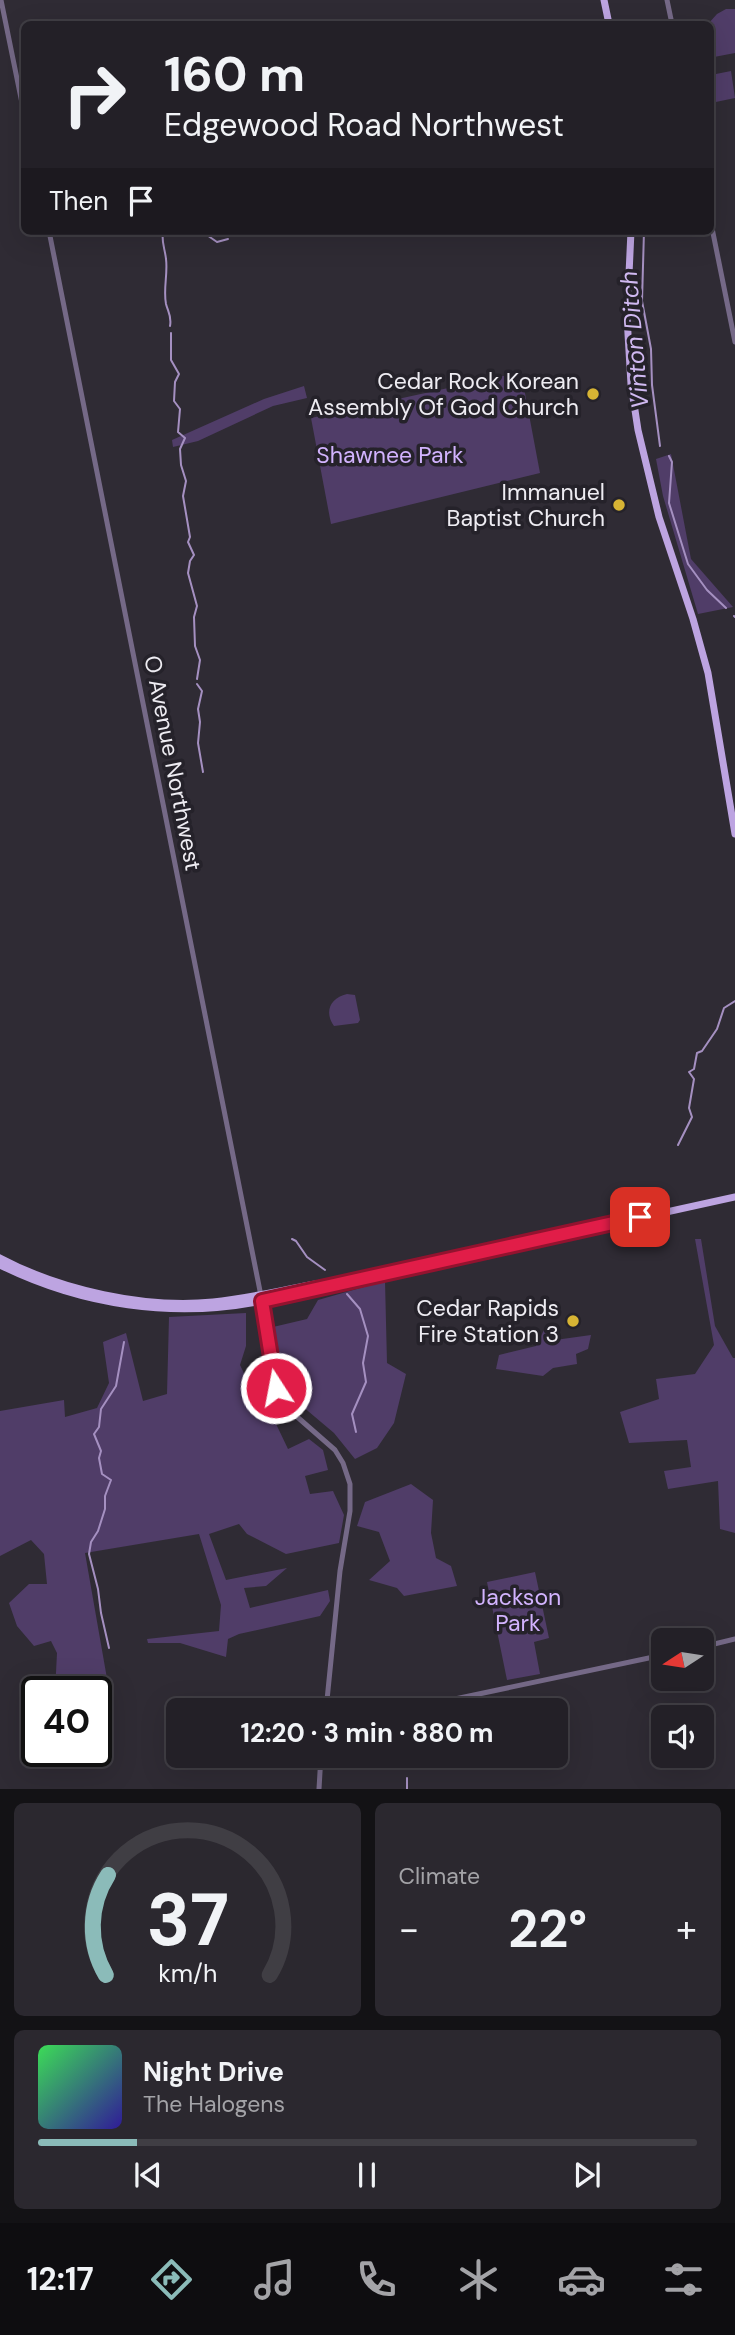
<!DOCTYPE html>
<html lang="en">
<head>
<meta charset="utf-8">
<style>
  body { margin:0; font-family:"DM Sans",sans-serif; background:#2b282f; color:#f1f3f6; height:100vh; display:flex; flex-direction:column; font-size:26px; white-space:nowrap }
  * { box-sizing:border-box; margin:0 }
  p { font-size:23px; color:#a3a3a7 }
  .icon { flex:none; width:38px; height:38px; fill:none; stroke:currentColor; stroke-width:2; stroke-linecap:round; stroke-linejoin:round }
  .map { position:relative; height:1789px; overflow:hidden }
  .side { display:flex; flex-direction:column; gap:14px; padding:14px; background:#131215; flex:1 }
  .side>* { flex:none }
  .hud { position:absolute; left:21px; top:21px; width:693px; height:214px; border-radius:10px; box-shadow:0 7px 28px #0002,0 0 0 2px #403e44; background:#232027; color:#f1f3f6; overflow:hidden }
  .needle { width:46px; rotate:258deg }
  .tools { position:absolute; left:651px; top:1628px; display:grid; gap:14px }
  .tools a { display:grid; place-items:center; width:63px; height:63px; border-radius:10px; background:#232027; box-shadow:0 7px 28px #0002,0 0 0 2px #403e44; font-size:35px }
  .speed { position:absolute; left:21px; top:1676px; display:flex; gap:14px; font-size:35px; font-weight:700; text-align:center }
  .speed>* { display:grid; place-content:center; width:91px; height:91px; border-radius:50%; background:#232027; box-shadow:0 7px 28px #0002,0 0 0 2px #403e44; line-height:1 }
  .speed .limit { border:4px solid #111; border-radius:10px; background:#fff; color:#111 }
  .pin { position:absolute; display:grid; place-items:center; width:60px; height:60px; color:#fff; margin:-30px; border-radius:14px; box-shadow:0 4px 10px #0006 }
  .me { position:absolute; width:77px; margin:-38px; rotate:349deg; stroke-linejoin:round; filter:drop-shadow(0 0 5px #0008) }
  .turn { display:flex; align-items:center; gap:24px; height:147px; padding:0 28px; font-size:32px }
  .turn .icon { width:91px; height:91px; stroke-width:2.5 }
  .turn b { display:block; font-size:49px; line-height:60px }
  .then { display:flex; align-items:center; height:66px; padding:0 28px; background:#0003; gap:14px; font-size:26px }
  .big { font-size:52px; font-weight:700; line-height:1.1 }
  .side .card { flex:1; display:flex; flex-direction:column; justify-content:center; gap:10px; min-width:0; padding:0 24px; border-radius:10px; background:#2b282f }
  .side .dial { align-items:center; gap:0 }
  .dial svg { height:182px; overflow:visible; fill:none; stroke:#403e44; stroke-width:7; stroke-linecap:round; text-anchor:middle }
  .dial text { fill:#f1f3f6; stroke:none }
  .song { display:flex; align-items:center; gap:21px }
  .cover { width:84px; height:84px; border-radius:10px; background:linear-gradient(135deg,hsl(130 70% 55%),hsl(250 70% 35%)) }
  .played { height:7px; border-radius:4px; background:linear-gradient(90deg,#8bbbb9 15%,#403e44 15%) }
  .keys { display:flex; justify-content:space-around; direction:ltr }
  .heat { display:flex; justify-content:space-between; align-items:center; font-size:38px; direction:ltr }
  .side .tiles { flex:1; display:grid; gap:14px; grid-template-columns:1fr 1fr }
  .card:last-child { grid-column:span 2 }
  .trip { position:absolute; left:166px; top:1698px; width:402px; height:70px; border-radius:10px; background:#232027; box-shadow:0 7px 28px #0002,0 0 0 2px #403e44; font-weight:700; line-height:70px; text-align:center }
  .tab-bar { display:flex; height:112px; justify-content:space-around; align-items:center; background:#0e0d10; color:#a3a3a7 }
  .tab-bar .icon { width:49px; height:49px }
  .tab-bar .active { color:#8bbbb9 }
  .tab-bar b { font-size:32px; color:#f1f3f6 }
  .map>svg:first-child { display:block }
</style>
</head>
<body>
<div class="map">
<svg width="735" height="1789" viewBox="0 0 735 1789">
  <rect width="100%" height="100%" fill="#2f2b34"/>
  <path fill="#503d68" d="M726 9H735V53L714 57 711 52 710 24H708L717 14Z
    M731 71 735 98 711 103V75Z
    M521 372 540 473 331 524 311 418Z
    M304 386 307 398 273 406 198 441 173 447 172 440 264 399Z
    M671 454 691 559 733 607 698 614 663 496 656 459Z
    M347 994 355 995 360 1020 358 1023 334 1026C324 1012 330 998 347 994Z
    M695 1239H701L715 1326 733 1358H735V1533L720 1529 718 1481 668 1489 664 1471 691 1467 687 1440 629 1443 620 1412 659 1399 656 1379 695 1374 714 1345Z
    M385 1281 387 1363 406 1374 394 1423 377 1448 355 1459 334 1433 302 1406 283 1385 273 1327 307 1319 318 1300Z
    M246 1313V1346L240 1365 255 1396 267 1405 288 1449 309 1439 323 1450 328 1470 305 1476 310 1494 333 1491 344 1515 339 1543 286 1554 247 1534 239 1524 209 1534 226 1580 287 1568 266 1586 244 1588 250 1608 328 1590 330 1601 320 1616 239 1634 228 1639 226 1657 180 1643H148L147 1639 219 1631 221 1605 199 1534 85 1553 109 1690 55 1692 57 1653 51 1641 34 1646 17 1626 9 1603 29 1584H47L44 1554 31 1540 0 1556V1411L64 1400 65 1417 97 1408 109 1383 103 1342 126 1333 143 1401 167 1394 169 1317Z
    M546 1326 552 1328 548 1341 591 1335 588 1349 576 1354 577 1364 553 1368 543 1376 496 1369 499 1355 536 1346Z
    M411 1484 433 1500 431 1533 436 1558 451 1566 457 1586 404 1596 397 1588 369 1580 390 1561 379 1532 357 1526 365 1502Z
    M535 1572 549 1638 534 1642 540 1674 507 1680 487 1582Z"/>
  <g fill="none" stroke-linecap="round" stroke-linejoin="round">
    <path stroke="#a590c1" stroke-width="2" d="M163 231C161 241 165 249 166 259 168 274 163 289 166 304 168 312 172 316 170 326
      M644 231 642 301 651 349 652 385 660 446
      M204 233 217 242 228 239
      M187 236H199
      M171 333V360L179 374 175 382 174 401 180 409 178 432 185 438 180 449 181 465 186 481 183 496 190 537 188 542 194 555 190 561 188 573 197 606 194 617 195 646 200 660 197 679
      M669 456 672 462 669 503 688 564 707 590 726 608
      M734 616 735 617
      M197 684 202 691 198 709 200 722 198 743 203 772
      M678 1145 692 1117 689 1108 694 1079 689 1072 694 1069 697 1053 702 1051 717 1029 724 1008 735 1001
      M292 1239 296 1241 307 1257 325 1270
      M347 1294 360 1309 368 1336 363 1363 366 1382 352 1414 356 1432
      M109 1648 101 1613 98 1589 89 1554 91 1542 98 1531 105 1509V1496L111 1480 102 1474 99 1458 101 1451 94 1434 99 1427 101 1409 116 1386 124 1342
      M407 1778V1789"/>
    <path stroke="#756987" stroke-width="5" d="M1 0 24 113
      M667 0 672 24
      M710 218 735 342
      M49 231 222 1100 262 1301 273 1378 287 1408 335 1450 343 1463 350 1484V1511L340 1571 326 1710
      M702 1647 735 1639
      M403 1710 663 1655
      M319 1789 321 1755"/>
    <path stroke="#bda4e1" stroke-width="7" d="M604 0 609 24
      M631 231 627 317 631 384 638 430 659 517 693 619 708 673 735 834
      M0 1258C60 1290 145 1309 213 1302 254 1298 293 1287 334 1281
      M0 1265C81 1305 173 1319 262 1301L735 1197"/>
  </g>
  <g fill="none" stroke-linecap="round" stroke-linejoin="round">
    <defs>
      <path id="route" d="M276 1388 262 1301 640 1217"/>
    </defs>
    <use href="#route" stroke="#92132f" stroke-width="18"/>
    <use href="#route" stroke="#e11d48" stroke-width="12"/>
  </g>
  <g fill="#d7b434" stroke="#25222a" stroke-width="2.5">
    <circle cx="593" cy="394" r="7"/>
    <circle cx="619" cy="505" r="7"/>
    <circle cx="573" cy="1321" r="7"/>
  </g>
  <g text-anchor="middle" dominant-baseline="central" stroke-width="7" stroke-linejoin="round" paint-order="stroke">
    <g font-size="23" fill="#eeecf2" stroke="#25222a" text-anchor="end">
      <text x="579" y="381">Cedar Rock Korean<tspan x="579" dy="26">Assembly Of God Church</tspan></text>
      <text x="605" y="492">Immanuel<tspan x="605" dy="26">Baptist Church</tspan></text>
      <text x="559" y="1308">Cedar Rapids<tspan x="559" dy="26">Fire Station 3</tspan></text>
    </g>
    <g font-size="23" fill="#d2b3fe" stroke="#25222a">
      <text x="390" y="455">Shawnee Park</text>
      <text x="518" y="1597">Jackson<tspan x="518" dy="26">Park</tspan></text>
    </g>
    <g font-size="23" fill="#eeecf2" stroke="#25222a">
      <text transform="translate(173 763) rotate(79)">O Avenue Northwest</text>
    </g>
    <g font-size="24" font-style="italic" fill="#d0b9f1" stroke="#25222a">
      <text transform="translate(634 340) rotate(-95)">Vinton Ditch</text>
    </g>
  </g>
</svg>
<div class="tools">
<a><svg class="needle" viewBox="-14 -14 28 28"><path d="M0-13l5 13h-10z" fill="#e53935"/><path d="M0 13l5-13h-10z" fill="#a3a3a7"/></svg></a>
<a><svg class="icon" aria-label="sound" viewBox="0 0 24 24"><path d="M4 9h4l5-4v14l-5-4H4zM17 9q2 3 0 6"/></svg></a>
</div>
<div class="speed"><div class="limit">40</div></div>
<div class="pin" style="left:640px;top:1217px;background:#d93025"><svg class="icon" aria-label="arrive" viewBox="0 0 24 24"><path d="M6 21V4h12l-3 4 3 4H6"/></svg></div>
<svg class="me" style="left:276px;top:1388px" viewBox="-20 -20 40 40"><circle r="17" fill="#e11d48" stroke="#fff" stroke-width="3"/><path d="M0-11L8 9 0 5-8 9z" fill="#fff"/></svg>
<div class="trip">12:20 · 3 min · 880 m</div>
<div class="hud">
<div class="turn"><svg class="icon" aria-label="right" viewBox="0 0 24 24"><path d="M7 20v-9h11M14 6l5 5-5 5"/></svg><div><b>160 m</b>Edgewood Road Northwest</div></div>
<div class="then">Then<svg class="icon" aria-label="arrive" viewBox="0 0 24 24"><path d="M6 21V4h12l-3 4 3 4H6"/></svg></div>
</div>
</div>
<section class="side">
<div class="tiles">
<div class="card dial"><svg viewBox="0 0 100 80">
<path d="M14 69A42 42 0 1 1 86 69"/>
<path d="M14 69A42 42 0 0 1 15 25" stroke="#8bbbb9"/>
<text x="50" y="56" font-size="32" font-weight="700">37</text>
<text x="50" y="72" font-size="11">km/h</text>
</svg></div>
<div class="card"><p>Climate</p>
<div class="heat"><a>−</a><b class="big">22°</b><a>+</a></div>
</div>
<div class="card">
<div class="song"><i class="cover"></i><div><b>Night Drive</b><p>The Halogens</p></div></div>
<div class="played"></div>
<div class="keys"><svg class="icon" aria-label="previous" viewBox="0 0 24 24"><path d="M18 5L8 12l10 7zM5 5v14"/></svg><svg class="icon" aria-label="pause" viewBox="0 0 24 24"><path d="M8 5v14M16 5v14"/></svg><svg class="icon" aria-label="next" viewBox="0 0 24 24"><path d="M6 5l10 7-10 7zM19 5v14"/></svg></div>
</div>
</div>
</section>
<nav class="tab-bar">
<b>12:17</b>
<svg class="icon active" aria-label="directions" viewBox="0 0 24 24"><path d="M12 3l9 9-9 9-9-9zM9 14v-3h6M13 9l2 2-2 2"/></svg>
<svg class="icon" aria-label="music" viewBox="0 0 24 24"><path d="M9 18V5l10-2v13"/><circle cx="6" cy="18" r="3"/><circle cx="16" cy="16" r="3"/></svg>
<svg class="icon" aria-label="phone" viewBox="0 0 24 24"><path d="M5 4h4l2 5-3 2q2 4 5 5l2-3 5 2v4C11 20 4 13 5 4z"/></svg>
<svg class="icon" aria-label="climate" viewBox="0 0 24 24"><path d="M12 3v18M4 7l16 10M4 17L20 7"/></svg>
<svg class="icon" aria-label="car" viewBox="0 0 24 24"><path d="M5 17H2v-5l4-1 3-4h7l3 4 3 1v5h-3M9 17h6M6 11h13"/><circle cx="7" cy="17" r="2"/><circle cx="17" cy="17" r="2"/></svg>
<svg class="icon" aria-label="filters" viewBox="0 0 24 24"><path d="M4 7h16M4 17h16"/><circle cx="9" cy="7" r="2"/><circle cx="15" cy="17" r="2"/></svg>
</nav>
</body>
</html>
